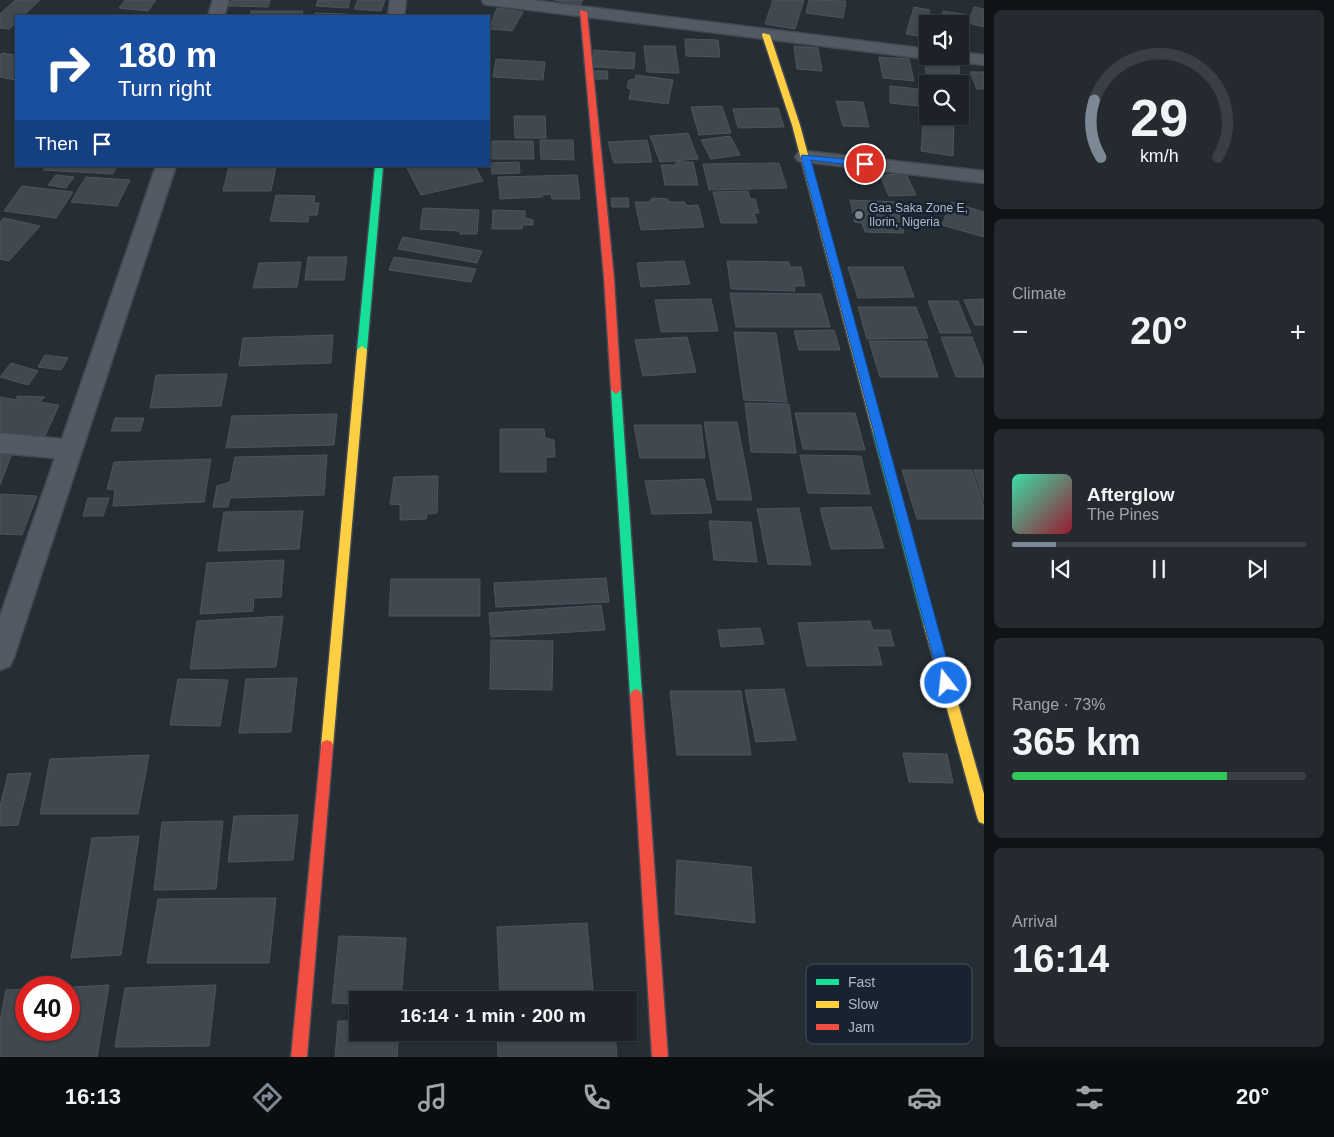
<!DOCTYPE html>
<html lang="en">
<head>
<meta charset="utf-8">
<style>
  body { margin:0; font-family:Arial,sans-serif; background:#252a30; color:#f1f3f6; height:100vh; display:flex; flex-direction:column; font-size:19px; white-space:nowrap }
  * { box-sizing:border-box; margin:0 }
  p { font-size:16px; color:#a0a4a8 }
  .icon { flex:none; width:28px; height:28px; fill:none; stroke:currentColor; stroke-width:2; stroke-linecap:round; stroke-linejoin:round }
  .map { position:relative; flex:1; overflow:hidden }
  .side { display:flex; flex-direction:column; gap:10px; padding:10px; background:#0f1316; width:350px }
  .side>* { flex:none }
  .guide { position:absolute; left:15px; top:15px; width:475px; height:152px; border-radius:0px; box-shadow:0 1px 4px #0004,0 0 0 1px #3a3f45; background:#1a4fa0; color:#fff; overflow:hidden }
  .controls { position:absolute; left:919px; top:15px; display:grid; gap:10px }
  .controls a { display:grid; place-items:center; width:50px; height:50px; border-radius:0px; background:#1c2228; box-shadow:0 1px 4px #0004,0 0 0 1px #3a3f45; font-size:25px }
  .speed { position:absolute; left:15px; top:976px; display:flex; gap:10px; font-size:25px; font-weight:700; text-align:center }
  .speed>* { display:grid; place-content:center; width:65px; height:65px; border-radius:50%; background:#1c2228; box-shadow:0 1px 4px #0004,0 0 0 1px #3a3f45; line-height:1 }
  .speed .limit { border:8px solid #d22; background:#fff; color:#111 }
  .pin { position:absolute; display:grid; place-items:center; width:42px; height:42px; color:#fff; margin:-21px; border:2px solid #fff; border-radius:50%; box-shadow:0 1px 5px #0007 }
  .me { position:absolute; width:55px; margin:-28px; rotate:344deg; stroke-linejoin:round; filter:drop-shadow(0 0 4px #0008) }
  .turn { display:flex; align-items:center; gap:18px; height:105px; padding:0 20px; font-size:22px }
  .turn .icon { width:65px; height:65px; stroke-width:2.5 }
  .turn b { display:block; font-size:35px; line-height:42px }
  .then { display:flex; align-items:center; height:48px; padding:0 20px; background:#0003; gap:10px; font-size:19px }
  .big { font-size:38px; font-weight:800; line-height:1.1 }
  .side .widget { flex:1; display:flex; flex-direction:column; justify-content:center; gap:8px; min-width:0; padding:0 18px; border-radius:8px; background:#252a30 }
  .side .dial { align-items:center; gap:0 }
  .dial svg { height:130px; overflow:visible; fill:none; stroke:#3a3f45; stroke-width:7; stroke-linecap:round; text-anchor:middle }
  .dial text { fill:#f1f3f6; stroke:none }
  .song { display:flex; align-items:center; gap:15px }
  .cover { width:60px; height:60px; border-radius:8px; background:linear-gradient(135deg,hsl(160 70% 55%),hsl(350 70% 35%)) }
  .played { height:5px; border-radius:2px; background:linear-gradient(90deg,#7d8895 15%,#3a3f45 15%) }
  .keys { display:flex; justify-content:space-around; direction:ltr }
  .heat { display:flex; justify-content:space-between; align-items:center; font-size:28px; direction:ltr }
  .charge { height:8px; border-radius:4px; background:linear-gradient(90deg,#34c759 73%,#3a3f45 0) }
  .trip { position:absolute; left:349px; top:991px; width:288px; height:50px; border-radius:0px; background:#1c2228; box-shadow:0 1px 4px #0004,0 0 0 1px #3a3f45; font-weight:800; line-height:50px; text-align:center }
  .tab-bar { display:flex; height:80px; justify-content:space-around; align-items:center; background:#0b0e10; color:#a0a4a8 }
  .tab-bar .icon { width:35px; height:35px }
  .tab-bar .current { color:#7d8895 }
  .tab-bar b { font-size:22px; color:#f1f3f6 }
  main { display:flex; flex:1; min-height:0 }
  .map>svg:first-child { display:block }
</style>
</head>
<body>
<main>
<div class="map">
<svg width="984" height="1057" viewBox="0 0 984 1057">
  <rect width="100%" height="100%" fill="#252d35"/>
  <path fill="#404850" stroke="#4c545d" d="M15 0H40L23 16H16V23L9 29 0 28V14Z
    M125 0H156L148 11 119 8Z
    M232 0H270L268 7 229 6Z
    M318 0H350L348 8 316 6Z
    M358 0H385L381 11 354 9Z
    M554 0H583L580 5Z
    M773 0H804L795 29 765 24Z
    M809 0 846 1 843 18 806 13Z
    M914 7 930 10 923 37 906 34Z
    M974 7 984 9V27L968 23Z
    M497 8 523 12 512 31 489 29Z
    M251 11H303L302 16H250Z
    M943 11 969 15 964 43 960 42V24H940Z
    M315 13 346 14 345 16H314Z
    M685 39 718 40 720 57 686 56Z
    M644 46H675L679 73 647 72Z
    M794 46 818 48 822 71 797 69Z
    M594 50 635 53 634 69 593 67Z
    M2 53 16 55V80L0 77V55Z
    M879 57 909 59 914 81 883 78Z
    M496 59 545 62 543 80 493 77Z
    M925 62 959 66 961 88 960 84 927 85Z
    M594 71H607L608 79H594Z
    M970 72H984V89H977Z
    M636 75 673 80 668 104 629 99 631 89 627 88 629 80 635 79Z
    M890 86 928 90V107L890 103Z
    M836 101 863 102 869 127 843 126Z
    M722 106 731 133 699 135 691 107Z
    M778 108 784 127 738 128 733 109Z
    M924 111H928V116H954L953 156 921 151Z
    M514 116H545L546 138H515Z
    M688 133 698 159 660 162 650 136Z
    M730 136 740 155 711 159 701 140Z
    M540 140H573L574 160 541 159Z
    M647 140 652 162 614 163 608 142Z
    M492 141H533L534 159H492Z
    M519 162 520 173 492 174 491 163Z
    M675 162H693L698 185H665L661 165H677Z
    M779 163 787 188 709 190 703 164Z
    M46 166H117L113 174 43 170Z
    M229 166H276L271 191H223Z
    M406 166H475L483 181 421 195Z
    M906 174 916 195 889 196 880 175Z
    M56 175 74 177 66 188 48 185Z
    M577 175 580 199H552L551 194 543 195 542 197 500 199 498 177Z
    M86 177 130 180 117 206 71 202Z
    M22 186 73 192 56 218 4 211Z
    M748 191 750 199H755L759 213H754L757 223H721L713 192Z
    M276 195 315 196 314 203H319L317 215H309L308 222 270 221Z
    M611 198H628L629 207H612Z
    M652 198 667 199 669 202H684L688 206 698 205 704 227 641 230 635 202H649Z
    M850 200 896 202 904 233 865 232 862 223 855 222Z
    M951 202 984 212V237L942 225Z
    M423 208 479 210 477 234H460V231L420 229Z
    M493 210 525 211V218L533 220V225H523L522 229H492Z
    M4 218 40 226 9 261 0 259V222Z
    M403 237 482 251 477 263 398 249Z
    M308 257H347L344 280H305Z
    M394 257 476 269 471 282 389 270Z
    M684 261 690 284 641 287 637 263Z
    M727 261 789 262 790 267H801L805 286H794L795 291 731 289Z
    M301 262 297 287 253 288 259 263Z
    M848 267H903L914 297 858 298Z
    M730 293 821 294 830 327H736Z
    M711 299 718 331 661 332 655 300Z
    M984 299V325H975L964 300Z
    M928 301H958L971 333H940Z
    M858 307H916L928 338 867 339Z
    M834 330 840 350H799L794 331Z
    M734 332 776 333 787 402 744 400Z
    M333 335 331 363 239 366 243 338Z
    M687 337 696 372 643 376 635 340Z
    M941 337H972L984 368V377H956Z
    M869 341H926L938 377H880Z
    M45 355 68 358 61 370 38 367Z
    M11 363 38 371 28 385 0 377Z
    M227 374 221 406 150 408 156 375Z
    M17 396 45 397 39 402 59 405 45 436 26 435 27 440 0 437 2 433 0 432V397L17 400Z
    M745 403 789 404 796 453 751 452Z
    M795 413H855L865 450 803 449Z
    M337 414 334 445 226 448 232 416Z
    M115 418H144L140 431H111Z
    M704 422H737L752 500H717Z
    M634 425H701L705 458H640Z
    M500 429H544L545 438 554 440 555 457H546V472H500Z
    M0 451H13L0 485Z
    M327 455 324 495 230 498 228 507H213L217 486 230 482 235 457Z
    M800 455 861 456 870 494 808 493Z
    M211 459 204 502 113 506 115 490 107 489 114 462Z
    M902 470H972L984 507V519H917Z
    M974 470H984V501Z
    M438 476 437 513 427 514 426 519 400 520V505L390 504 394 477Z
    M704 479 712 513 652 514 645 481Z
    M0 494 37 496 22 535 0 534Z
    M88 498H109L103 516H83Z
    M871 507 884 548 831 549 820 508Z
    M799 508 811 565 768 564 757 509Z
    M303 511 299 549 218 551 224 512Z
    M709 521 751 522 757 562 714 560Z
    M284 560 281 597 254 598 253 611 200 614 207 563Z
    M606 578 609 602 496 607 494 583Z
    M391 579H480V616H389Z
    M601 605 605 630 491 637 489 613Z
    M283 616 276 667 190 669 197 621Z
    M870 621 873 630H890L894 646H877L882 665 807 666 798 623Z
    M760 628 764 644 721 647 718 630Z
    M491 640 553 641 552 690 490 689Z
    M297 678 291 732 239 733 246 679Z
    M178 679 228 680 220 726 170 725Z
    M784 689 796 740 756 742 745 690Z
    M670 691H741L751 755H677Z
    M903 753 947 754 953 783 909 782Z
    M149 755 138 814H40L50 759Z
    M31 773 18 825 0 826V806L8 774Z
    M298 815 293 860 228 862 234 816Z
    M223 821 216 889 154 890 162 822Z
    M139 836 121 955 71 958 92 838Z
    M677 860 751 867 755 923 675 914Z
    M276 898 269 963H147L158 899Z
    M587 923 593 990 500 994 497 927Z
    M339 936 406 938 401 1000H358V1004L332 1003Z
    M109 985 97 1057H0V1021L6 990 26 989V1030H69V988H56Z
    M216 985 209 1046 115 1047 125 988Z
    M338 1021H358V1032H410V1041L398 1042 397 1057H335Z
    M497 1032H615L617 1057H498Z"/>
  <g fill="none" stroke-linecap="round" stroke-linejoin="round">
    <defs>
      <path id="street" d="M213 0H229L224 16H208Z
        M390 0H406L404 16H388Z
        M482 0H531L928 49V56H935L928 59 490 5 484 4Z
        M960 52 984 55V65L945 60 942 56H960Z
        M805 151 984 171V183L798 161 795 157 798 153Z
        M156 166H176L14 657 10 666 0 670V616L55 458 0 453V433L62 439Z"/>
      <path id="fast" d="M375 166H383L367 350 362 354 357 350Z
        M616 386 621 390 642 695 640 699 636 701 632 699 630 695 611 390Z
        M878 429 883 433 936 626 934 630 930 631 926 630 924 626 873 433Z"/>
      <path id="slow" d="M763 33 770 35 800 125 883 433 878 437 873 433 792 125 762 35Z
        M362 346 367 350 333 746 332 750 327 752 322 750 321 746 357 350Z
        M930 621 934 622 936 626 984 794V824L979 822 977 817 924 626 926 622Z"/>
      <path id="jam" d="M580 10 587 12 614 278 621 390 616 394 611 390 604 278Z
        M636 689 640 691 642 695 668 1057H652L630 695 632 691Z
        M327 740 332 742 333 746 307 1057H291L321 746 322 742Z"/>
    </defs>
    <use href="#street" stroke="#424951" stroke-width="3"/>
    <use href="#fast" stroke="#424951" stroke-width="3"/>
    <use href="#slow" stroke="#424951" stroke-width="3"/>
    <use href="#jam" stroke="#424951" stroke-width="3"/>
    <use href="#street" fill="#545a63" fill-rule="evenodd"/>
    <use href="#fast" fill="#16e098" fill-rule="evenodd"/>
    <use href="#slow" fill="#ffcf43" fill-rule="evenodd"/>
    <use href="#jam" fill="#f24e42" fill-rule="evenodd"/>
  </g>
  <path fill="#1a73e8" stroke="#114b97" d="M802 155 865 161 869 164 865 167 811 160 953 683 951 687 946 689 942 687 940 683 801 157Z"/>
  <circle fill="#7d8895" stroke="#182330" stroke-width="2" cx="859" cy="215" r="5"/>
  <g text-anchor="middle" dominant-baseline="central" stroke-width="5" stroke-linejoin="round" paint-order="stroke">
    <g font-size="12" fill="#adb9c8" stroke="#182330" text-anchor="start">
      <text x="869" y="208">Gaa Saka Zone E,<tspan x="869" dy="14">Ilorin, Nigeria</tspan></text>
    </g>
  </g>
  <rect x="806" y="964" width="166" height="80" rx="8" fill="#182330" stroke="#45505e" stroke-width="1"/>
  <rect x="816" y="979" width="23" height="6" fill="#16e098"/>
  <rect x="816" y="1001" width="23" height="7" fill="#ffcf43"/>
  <rect x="816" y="1024" width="23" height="6" fill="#f24e42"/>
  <g font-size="14" fill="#adb9c8">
    <text x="848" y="987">Fast</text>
    <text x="848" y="1009">Slow</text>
    <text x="848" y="1032">Jam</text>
  </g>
</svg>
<div class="controls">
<a><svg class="icon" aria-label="sound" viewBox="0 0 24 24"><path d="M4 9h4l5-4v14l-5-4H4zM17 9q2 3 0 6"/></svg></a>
<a><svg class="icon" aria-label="search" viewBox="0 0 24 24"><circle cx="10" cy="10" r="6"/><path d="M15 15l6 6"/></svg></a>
</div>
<div class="speed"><div class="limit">40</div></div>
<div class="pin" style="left:865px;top:164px;background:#d93025"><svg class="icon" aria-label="arrive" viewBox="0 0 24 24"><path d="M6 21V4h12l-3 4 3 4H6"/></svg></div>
<svg class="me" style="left:946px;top:683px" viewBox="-20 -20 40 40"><circle r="17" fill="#1a73e8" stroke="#fff" stroke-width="3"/><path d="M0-11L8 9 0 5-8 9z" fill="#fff"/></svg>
<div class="trip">16:14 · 1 min · 200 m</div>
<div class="guide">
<div class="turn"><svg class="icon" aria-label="right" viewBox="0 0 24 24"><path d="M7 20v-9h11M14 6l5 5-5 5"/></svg><div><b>180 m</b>Turn right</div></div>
<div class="then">Then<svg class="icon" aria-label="arrive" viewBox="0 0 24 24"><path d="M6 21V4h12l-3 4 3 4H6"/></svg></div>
</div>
</div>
<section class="side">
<div class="widget dial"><svg viewBox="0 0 100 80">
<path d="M14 69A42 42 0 1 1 86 69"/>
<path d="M14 69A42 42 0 0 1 10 34" stroke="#7d8895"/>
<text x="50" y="56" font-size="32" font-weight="700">29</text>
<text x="50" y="72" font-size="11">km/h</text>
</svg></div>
<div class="widget"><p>Climate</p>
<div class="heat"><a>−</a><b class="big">20°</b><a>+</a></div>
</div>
<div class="widget">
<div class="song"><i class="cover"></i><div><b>Afterglow</b><p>The Pines</p></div></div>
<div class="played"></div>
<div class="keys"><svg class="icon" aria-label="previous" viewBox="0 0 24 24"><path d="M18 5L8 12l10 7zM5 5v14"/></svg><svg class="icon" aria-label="pause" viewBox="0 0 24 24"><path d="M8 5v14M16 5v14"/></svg><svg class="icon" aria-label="next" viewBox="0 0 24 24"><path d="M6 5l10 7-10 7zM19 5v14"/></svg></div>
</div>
<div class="widget"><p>Range · 73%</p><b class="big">365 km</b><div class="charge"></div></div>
<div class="widget"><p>Arrival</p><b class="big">16:14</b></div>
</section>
</main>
<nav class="tab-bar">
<b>16:13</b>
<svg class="icon current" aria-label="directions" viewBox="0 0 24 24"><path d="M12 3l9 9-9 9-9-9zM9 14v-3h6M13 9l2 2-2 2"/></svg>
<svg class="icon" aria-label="music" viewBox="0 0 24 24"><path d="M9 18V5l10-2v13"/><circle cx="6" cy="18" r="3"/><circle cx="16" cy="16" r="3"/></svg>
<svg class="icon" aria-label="phone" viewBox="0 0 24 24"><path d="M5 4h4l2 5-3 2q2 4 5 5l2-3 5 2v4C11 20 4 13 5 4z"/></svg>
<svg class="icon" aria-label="climate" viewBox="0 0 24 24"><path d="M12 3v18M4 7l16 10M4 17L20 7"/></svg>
<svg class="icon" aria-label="car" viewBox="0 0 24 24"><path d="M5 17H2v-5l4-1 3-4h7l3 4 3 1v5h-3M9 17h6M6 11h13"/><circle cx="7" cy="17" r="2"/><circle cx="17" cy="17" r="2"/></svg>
<svg class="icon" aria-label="filters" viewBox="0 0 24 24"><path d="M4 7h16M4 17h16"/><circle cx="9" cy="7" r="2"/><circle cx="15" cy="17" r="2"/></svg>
<b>20°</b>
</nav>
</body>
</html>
